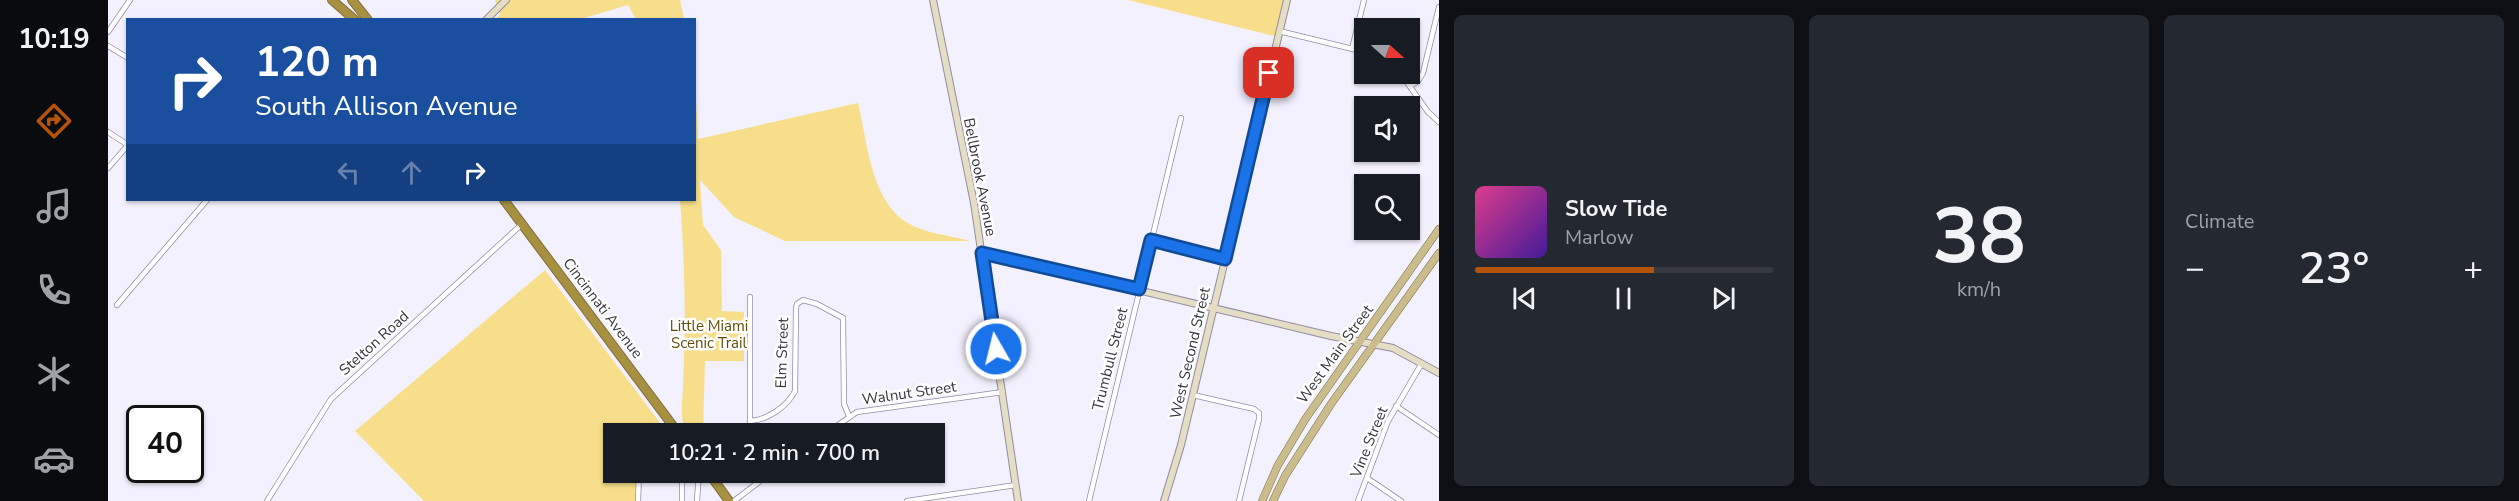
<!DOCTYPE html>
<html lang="en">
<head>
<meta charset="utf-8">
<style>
  body { margin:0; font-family:"Nunito Sans",sans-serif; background:#242831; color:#f1f3f6; height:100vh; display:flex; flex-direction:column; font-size:22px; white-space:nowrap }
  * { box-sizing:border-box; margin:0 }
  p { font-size:20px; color:#9ea1a6 }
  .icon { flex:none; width:33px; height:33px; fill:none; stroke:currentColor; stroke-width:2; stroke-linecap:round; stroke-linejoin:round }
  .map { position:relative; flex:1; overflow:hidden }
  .sheet { display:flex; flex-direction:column; gap:15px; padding:15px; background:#0d0f14; width:1080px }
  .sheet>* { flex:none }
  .banner { position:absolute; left:18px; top:18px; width:570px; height:183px; border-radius:0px; box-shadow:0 2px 4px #0004; background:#1a4fa0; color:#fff; overflow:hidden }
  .needle { width:39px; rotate:111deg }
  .tools { position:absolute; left:1246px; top:18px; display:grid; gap:12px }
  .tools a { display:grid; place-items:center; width:66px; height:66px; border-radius:0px; background:#171b24; box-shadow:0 2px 4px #0004; font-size:30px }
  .speed { position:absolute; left:18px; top:405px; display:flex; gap:12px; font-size:30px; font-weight:700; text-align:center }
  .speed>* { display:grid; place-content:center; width:78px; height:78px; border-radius:50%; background:#171b24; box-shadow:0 2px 4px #0004; line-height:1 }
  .speed .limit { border:3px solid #111; border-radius:9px; background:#fff; color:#111 }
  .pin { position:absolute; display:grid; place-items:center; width:51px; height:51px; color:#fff; margin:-26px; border-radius:12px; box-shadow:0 3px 9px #0006 }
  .me { position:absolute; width:66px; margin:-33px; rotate:352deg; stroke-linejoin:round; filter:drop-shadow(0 0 4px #0008) }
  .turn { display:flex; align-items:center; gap:21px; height:126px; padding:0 30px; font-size:27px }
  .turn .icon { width:78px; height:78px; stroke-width:2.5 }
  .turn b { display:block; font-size:42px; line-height:51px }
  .lanes { display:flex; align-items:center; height:57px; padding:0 30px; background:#0003; justify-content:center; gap:30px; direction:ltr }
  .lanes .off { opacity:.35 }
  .big { font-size:45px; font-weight:600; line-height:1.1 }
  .sheet .tile { flex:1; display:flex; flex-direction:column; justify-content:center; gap:9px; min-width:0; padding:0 21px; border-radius:9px; background:#242831 }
  .sheet .dial { align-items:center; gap:0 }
  .dial b { font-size:78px; line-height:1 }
  .song { display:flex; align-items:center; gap:18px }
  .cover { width:72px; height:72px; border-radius:9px; background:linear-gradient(135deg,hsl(330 70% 55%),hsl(260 70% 35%)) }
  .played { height:6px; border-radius:3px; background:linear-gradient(90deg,#b45309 60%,#363941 60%) }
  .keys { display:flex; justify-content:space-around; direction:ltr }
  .heat { display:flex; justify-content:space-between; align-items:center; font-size:33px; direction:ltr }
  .sheet .tiles { flex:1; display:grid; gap:15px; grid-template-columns:repeat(3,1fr) }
  .trip { position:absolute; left:495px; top:423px; width:342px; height:60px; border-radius:0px; background:#171b24; box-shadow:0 2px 4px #0004; font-weight:600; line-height:60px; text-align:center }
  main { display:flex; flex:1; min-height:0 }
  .tab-bar { display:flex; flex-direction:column; width:108px; justify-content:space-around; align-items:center; background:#090b0e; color:#9ea1a6 }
  .tab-bar .icon { width:42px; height:42px }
  .tab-bar .current { color:#b45309 }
  .tab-bar b { font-size:27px; color:#f1f3f6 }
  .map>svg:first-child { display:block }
</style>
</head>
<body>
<main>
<nav class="tab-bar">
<b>10:19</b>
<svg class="icon current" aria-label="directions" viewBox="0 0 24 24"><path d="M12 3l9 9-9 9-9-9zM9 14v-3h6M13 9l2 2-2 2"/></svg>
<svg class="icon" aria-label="music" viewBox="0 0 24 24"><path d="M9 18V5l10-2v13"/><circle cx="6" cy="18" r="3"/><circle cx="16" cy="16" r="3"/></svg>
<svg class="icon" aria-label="phone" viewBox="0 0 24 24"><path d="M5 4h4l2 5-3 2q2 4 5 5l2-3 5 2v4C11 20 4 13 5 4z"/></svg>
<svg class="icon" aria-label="climate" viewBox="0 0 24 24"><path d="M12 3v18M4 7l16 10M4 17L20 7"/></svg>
<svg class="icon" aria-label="car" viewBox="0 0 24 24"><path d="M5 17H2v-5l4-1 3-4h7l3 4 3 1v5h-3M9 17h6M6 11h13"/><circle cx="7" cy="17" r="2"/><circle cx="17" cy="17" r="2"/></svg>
</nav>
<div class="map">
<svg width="1331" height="501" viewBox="0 0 1331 501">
  <rect width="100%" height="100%" fill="#f4f1fe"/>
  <path fill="#f7de8a" d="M387 0H572L576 19H528L520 5 473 19H388L392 14Z
    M1020 0H1179L1170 37Z
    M587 81 590 139 750 103C760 144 763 209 808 227 824 234 844 236 862 241H677L626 217 592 180 595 225 613 250 614 311 636 312V361H597L595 434 580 433C570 421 575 400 575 385 578 323 577 261 572 200H586Z
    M437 270 553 424 545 433 506 434V472L528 473 527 501H316L247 431Z"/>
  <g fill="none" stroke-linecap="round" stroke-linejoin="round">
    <defs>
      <path id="street" d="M1171 31 1257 52
        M0 32 22 0
        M0 46 20 58
        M1244 49 1256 0
        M1293 74 1320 112 1331 122
        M1302 86 1310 81 1315 73 1331 7
        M0 132 20 145
        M0 168 20 145
        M1043 240 1117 259
        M9 305 99 200
        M1085 395 1146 409 1151 413V419L1131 501
        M1288 406 1331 435
        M642 421C659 420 679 407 687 391L688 308 689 304 695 300 709 304 735 318 736 404 741 416
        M550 434 562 421
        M642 434V297
        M717 434 749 412 895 392
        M574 472V501
        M1259 478 1293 501
        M159 501 223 399 414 224
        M530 501 531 472
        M589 501 591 472
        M626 501 664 472
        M799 501 908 485
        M981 501 1073 118
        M1250 501 1280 421 1314 363"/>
      <path id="secondary" d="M825 0 866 203 910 501
        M378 20 398 0
        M874 253 1223 336 1285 348 1331 373
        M1056 501 1073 445 1179 0"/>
      <path id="primary" d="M1154 501 1170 465 1198 418 1331 229
        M1165 501 1177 476 1223 404 1331 253"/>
      <path id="highway" d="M224 0 247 20
        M244 0 260 20
        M396 200 571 434
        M600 472 621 501"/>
    </defs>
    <use href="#street" stroke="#928da2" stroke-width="6"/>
    <use href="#secondary" stroke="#928da2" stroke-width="8"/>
    <use href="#primary" stroke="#80703e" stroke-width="8"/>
    <use href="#highway" stroke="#80703e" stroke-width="10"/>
    <use href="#street" stroke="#fff" stroke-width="4.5"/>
    <use href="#secondary" stroke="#e5dec5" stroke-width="6"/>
    <use href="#primary" stroke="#cabc8c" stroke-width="7"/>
    <use href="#highway" stroke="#a7903f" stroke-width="8"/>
  </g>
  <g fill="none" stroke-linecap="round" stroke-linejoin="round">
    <defs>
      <path id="route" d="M888 349 874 253 1031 289 1043 240 1117 259 1161 73"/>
    </defs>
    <use href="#route" stroke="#114b97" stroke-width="15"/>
    <use href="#route" stroke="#1a73e8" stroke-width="10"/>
  </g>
  <g text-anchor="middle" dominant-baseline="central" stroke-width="5" stroke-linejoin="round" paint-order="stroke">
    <g font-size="15" fill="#37353d" stroke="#fff">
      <text transform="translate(872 177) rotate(79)">Bellbrook Avenue</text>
      <text transform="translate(495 308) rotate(53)">Cincinnati Avenue</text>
      <text transform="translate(266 343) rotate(-42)">Stelton Road</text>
      <text transform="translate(674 353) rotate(-88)">Elm Street</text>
      <text transform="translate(1082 353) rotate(-77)">West Second Street</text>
      <text transform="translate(1227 354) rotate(-54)">West Main Street</text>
      <text transform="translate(1002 359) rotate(-76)">Trumbull Street</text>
      <text transform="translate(801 393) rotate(-8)">Walnut Street</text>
      <text transform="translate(1261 442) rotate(-68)">Vine Street</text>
    </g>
    <g font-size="15" fill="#604f0c" stroke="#fff">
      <text x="601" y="326">Little Miami<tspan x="601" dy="17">Scenic Trail</tspan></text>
    </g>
  </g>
</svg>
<div class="tools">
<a><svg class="needle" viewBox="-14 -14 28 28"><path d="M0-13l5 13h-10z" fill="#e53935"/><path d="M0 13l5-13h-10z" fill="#9ea1a6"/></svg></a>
<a><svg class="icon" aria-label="sound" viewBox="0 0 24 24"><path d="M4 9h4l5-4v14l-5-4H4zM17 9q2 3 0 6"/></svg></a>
<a><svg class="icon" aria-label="search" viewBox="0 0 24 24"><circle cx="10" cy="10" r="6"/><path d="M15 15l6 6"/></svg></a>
</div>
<div class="speed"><div class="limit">40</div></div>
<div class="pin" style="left:1161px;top:73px;background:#d93025"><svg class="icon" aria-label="arrive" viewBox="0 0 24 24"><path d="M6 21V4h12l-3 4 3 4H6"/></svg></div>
<svg class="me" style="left:888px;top:349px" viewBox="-20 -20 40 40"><circle r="17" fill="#1a73e8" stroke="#fff" stroke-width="3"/><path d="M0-11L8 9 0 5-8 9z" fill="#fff"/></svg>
<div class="trip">10:21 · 2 min · 700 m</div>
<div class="banner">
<div class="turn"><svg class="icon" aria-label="right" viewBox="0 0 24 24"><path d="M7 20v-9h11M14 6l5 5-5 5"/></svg><div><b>120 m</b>South Allison Avenue</div></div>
<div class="lanes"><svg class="icon off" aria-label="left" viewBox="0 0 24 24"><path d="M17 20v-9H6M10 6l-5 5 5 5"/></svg><svg class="icon off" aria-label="ahead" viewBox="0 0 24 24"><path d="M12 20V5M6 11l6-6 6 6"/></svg><svg class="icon" aria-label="right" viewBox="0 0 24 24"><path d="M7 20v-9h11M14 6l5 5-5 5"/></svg></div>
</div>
</div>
<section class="sheet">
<div class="tiles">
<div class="tile">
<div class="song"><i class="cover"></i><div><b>Slow Tide</b><p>Marlow</p></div></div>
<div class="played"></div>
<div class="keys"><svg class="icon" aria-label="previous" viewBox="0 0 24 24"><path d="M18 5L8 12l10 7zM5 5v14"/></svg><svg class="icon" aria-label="pause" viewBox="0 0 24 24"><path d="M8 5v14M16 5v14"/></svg><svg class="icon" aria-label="next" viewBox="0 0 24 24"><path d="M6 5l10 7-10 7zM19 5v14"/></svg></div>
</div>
<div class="tile dial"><b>38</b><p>km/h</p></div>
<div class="tile"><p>Climate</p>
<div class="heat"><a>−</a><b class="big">23°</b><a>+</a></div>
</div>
</div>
</section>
</main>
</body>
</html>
